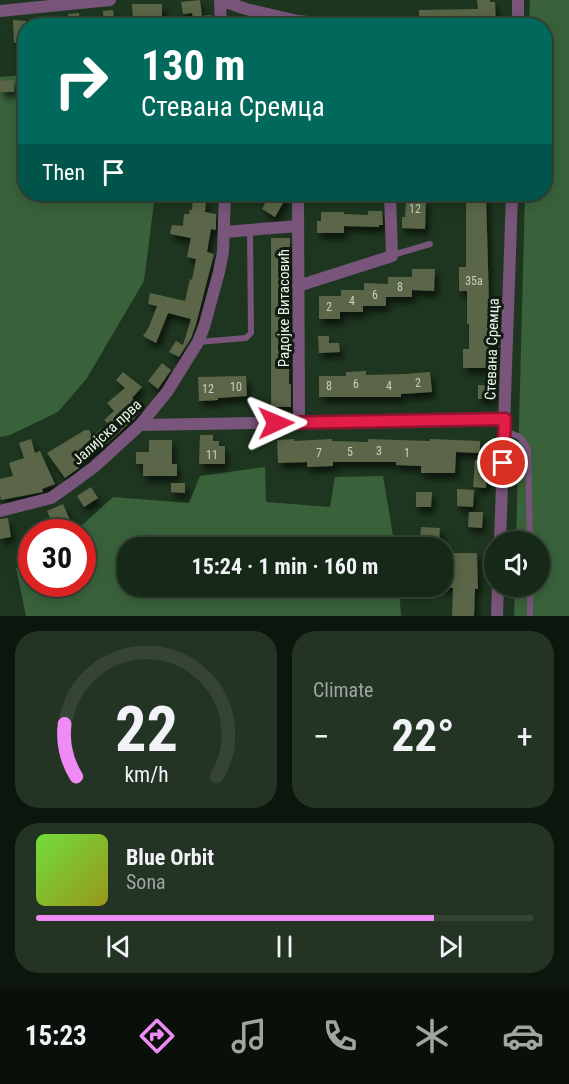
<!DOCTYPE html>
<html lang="en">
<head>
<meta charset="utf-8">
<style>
  body { margin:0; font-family:"Roboto Condensed",sans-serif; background:#233424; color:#f1f3f6; height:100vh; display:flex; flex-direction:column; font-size:22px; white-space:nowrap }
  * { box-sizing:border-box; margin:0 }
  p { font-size:20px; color:#9ea6a1 }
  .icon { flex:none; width:33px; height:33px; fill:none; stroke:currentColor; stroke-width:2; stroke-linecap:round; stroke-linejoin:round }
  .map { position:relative; height:616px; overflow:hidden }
  .details { display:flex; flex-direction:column; gap:15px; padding:15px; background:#0c160d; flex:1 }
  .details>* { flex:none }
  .banner { position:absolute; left:18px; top:18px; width:534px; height:183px; border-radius:24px; box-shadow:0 3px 15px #0003,0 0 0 2px #354436; background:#00695c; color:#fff; overflow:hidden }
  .controls { position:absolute; left:484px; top:531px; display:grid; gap:12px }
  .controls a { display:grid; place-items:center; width:66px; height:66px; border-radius:50%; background:#162817; box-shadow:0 3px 15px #0003,0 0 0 2px #354436; font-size:30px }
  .speed { position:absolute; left:18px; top:519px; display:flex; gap:12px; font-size:30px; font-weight:700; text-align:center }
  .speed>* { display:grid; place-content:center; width:78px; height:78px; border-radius:50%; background:#162817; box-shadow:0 3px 15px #0003,0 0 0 2px #354436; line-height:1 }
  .speed .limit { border:9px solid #d22; background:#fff; color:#111 }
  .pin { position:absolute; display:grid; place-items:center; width:51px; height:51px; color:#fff; margin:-26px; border:3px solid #fff; border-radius:50%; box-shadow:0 2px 6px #0007 }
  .me { position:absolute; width:66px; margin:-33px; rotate:89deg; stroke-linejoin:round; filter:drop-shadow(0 0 4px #0008) }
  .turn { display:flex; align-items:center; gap:21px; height:126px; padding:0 24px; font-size:27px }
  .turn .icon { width:78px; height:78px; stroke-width:2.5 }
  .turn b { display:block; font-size:42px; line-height:51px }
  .then { display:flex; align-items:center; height:57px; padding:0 24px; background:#0003; gap:12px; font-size:22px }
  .big { font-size:45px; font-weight:700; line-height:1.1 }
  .details .widget { flex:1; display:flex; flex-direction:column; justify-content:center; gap:9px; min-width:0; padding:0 21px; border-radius:24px; background:#233424 }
  .details .dial { align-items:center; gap:0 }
  .dial svg { height:156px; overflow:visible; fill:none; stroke:#354436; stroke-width:7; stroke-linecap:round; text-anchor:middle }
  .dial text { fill:#f1f3f6; stroke:none }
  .song { display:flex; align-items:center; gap:18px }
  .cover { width:72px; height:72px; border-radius:9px; background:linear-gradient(135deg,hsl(100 70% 55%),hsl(60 70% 35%)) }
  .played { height:6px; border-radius:3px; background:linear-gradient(90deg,#f08bf5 80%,#354436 80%) }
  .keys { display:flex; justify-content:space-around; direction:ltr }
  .heat { display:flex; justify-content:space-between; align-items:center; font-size:33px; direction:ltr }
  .details .tiles { flex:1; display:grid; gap:15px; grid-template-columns:1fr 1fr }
  .widget:last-child { grid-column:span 2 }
  .trip { position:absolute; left:117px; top:537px; width:336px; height:60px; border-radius:24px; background:#162817; box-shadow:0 3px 15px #0003,0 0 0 2px #354436; font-weight:700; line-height:60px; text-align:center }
  .menu { display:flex; height:96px; justify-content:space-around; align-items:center; background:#091009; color:#9ea6a1 }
  .menu .icon { width:42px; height:42px }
  .menu .current { color:#f08bf5 }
  .menu b { font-size:27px; color:#f1f3f6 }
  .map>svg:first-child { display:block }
</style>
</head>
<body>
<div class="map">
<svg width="569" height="616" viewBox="0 0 569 616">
  <defs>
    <filter id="shadow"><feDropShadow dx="3.5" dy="6" stdDeviation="3" flood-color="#0009"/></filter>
  </defs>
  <rect width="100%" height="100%" fill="#1e361f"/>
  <path fill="#39623b" d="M530 0H569V616H514L515 587 540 586V542L516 541 525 194H544V26L529 25Z
    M25 75 26 194H155L144 281 87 378 58 412 10 435 0 437V77Z
    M265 467 266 502 330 507 335 477 383 476 395 547 128 548V586L399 587 401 616H26L16 568 31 558 32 584H82V532H72L80 527 113 497 189 503 200 476Z"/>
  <path fill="#5a6647" filter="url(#shadow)" d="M200 0 202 16 211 15 212 26H177L176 19 193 17 192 13 183 14 181 2Z
    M477 0H490V2H495L496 26H419V10L478 9Z
    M132 4H162V22H133Z
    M113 10 115 26H104L103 11Z
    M79 13 80 26H69L68 14Z
    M13 20 26 21V42L14 43Z
    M14 80V92H0V81Z
    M254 194H288L275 217 262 209 266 201Z
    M466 194H486L489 304V368H463V349H469V324H467V291H459V267H466Z
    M193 198 206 199 205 212 216 214V230L211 229 207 252 214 254 196 324 191 338 179 357 169 352 176 341 183 345 191 319 168 313 156 343 143 336 149 327 157 306 148 304 150 293 185 301 190 279 192 280 196 259 187 257 191 238 170 234 172 225 183 226 184 214H189L190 209 192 210Z
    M406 199 426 200 425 229 402 228V217H405Z
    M368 211H382L383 225H379V227L344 226V233H317V221H321V212H344V214L368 215Z
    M271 238H290L289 384H291V407H271Z
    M412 269H435L434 291 412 290V297H386V306H363V312H340V319H319V296H341V290H364V283L388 284V277H412Z
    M318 336H329V343H339L340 352 319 353Z
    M162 363 171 370 158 389 148 381Z
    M366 371V375L405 374 430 372 432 392 401 394V397H319V376H346V372Z
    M123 372 142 387 132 398 142 409 134 419 101 449 76 463 79 468 65 478 47 453 85 430H89L92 436 108 424 104 420 114 411 107 403 125 388 116 380Z
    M246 376 247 396 218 398V400L199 401 198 377Z
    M478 385 493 386 492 399H478Z
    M200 435H213V441H219V446H225V464H199Z
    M31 439 35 453 40 451 55 484 42 489 43 492 1 500 0 495V479L13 476 9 463 24 458 19 443Z
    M294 439V441L332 439V441L368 442V439L430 441V439L480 441V453L456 452 455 473H421V466L396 465V462H333V466L307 467V462L278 463 277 440Z
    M149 440H172V464H177V476H143V464H136V452H149Z
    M475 460 488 461 486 488 473 487Z
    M171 483H185V493L171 492Z
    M91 487 98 498 84 507 77 496Z
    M457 489 474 490 473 507 457 506Z
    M416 492H432L431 507H416Z
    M63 504 73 527 56 532 47 511Z
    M469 512H483L482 528 468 527Z
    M8 518 11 537 0 539V519Z
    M421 527 440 528 439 541 420 540Z
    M454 553H477L478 589H475L474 616H452L453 588H442V573H454Z"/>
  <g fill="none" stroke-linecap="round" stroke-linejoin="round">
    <path stroke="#79557b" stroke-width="6" d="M393 255 430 244
      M198 342 246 338 251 333 250 230
      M504 432C518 435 522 436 528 450L530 542
      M530 586V616"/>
    <path stroke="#79557b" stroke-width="12" d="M220 0 246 9 298 21 350 26
      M220 0 221 26
      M0 11 110 0
      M518 26V0
      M298 194 299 423
      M224 232 298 226
      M298 286 392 256 390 194
      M140 425 505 419
      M0 511 51 498 71 484 94 467 140 425 167 392 198 342 204 327 219 272 223 252 225 194
      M500 542 512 194
      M497 616 498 586"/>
  </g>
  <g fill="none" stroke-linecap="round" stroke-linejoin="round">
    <defs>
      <path id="route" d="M276 423 505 419 503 463"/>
    </defs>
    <use href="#route" stroke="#92132f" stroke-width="15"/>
    <use href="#route" stroke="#e11d48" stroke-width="10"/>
  </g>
  <g text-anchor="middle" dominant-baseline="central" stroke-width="6" stroke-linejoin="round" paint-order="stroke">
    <g font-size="12" fill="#c4d2bf">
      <text x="415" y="209">12</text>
      <text x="474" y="281">35a</text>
      <text x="400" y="287">8</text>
      <text x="375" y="295">6</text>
      <text x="352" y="301">4</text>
      <text x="329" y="307">2</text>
      <text x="418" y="383">2</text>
      <text x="356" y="384">6</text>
      <text x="329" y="386">8</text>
      <text x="389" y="386">4</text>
      <text x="236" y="387">10</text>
      <text x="208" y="389">12</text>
      <text x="379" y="451">3</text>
      <text x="350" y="452">5</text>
      <text x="319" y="453">7</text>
      <text x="407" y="453">1</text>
      <text x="212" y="455">11</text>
    </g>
    <g font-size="15" fill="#e7f6e7" stroke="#101a10">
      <text transform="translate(284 308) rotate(-90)">Радојке Витасовић</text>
      <text transform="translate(492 349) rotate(-88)">Стевана Сремца</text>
      <text transform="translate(107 432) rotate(-43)">Јалијска прва</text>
    </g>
  </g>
</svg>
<div class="controls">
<a><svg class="icon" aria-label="sound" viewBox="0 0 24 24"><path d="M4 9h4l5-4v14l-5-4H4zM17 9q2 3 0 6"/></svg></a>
</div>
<div class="speed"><div class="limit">30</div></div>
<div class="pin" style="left:503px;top:463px;background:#d93025"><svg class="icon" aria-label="arrive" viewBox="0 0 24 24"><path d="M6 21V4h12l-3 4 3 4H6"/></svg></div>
<svg class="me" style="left:276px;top:423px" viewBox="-20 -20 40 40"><path d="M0-17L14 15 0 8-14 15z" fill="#e11d48" stroke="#fff" stroke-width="4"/></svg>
<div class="trip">15:24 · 1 min · 160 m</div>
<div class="banner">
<div class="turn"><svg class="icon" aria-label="right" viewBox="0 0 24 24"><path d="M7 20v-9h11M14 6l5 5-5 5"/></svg><div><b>130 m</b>Стевана Сремца</div></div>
<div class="then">Then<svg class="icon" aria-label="arrive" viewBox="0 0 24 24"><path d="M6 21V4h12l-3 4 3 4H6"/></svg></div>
</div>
</div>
<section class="details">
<div class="tiles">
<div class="widget dial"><svg viewBox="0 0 100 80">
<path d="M14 69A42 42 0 1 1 86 69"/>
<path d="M14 69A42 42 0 0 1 8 42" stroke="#f08bf5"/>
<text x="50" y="56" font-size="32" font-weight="700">22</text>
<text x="50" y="72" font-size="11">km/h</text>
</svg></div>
<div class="widget"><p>Climate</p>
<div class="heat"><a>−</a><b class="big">22°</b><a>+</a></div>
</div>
<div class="widget">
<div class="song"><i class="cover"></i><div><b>Blue Orbit</b><p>Sona</p></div></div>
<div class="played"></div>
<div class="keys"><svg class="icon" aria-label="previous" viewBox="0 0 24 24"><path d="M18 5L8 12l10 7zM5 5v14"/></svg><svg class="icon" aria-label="pause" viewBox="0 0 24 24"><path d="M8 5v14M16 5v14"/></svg><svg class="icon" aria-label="next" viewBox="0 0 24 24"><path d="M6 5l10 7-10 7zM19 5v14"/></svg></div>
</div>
</div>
</section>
<nav class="menu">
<b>15:23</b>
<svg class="icon current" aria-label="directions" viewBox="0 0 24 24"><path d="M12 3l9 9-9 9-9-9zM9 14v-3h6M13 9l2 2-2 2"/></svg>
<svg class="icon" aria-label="music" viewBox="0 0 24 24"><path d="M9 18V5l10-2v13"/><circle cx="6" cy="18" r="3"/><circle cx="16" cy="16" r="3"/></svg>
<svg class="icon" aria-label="phone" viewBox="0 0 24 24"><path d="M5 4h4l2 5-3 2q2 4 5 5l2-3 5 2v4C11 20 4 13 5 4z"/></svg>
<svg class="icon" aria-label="climate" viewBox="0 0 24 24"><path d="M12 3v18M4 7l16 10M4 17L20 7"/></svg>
<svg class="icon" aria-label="car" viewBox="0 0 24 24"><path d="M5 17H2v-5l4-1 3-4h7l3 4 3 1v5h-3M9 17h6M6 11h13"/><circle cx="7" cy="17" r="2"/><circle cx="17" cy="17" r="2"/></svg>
</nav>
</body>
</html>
